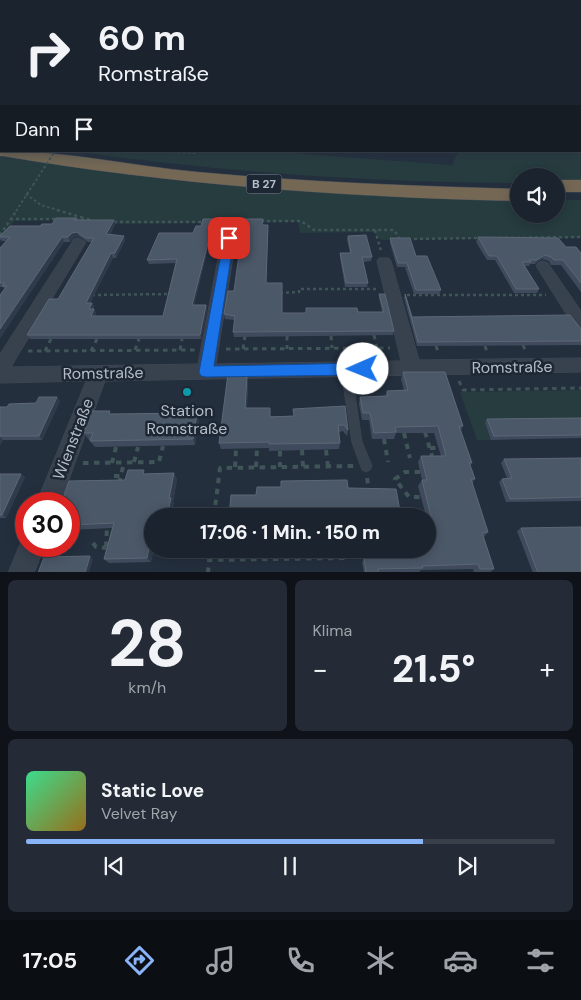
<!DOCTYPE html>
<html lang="de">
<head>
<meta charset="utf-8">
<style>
  body { margin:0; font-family:"DM Sans",sans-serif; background:#242b36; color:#f1f3f6; height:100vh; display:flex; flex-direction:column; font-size:19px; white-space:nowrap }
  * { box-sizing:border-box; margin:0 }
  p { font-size:16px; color:#a0a4aa }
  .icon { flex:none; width:28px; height:28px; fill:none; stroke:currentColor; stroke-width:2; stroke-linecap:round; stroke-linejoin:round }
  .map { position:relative; height:572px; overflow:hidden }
  .side { display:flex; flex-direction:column; gap:8px; padding:8px; background:#0f1319; flex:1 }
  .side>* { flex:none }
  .guide { position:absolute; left:0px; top:0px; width:581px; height:152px; box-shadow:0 2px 12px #0003,0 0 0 1px #39404a; background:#1b232e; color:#f1f3f6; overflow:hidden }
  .tools { position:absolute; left:510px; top:168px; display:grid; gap:10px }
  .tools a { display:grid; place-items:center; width:55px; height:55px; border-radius:50%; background:#1b232e; box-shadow:0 2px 12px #0003,0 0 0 1px #39404a; font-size:25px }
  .speed { position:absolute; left:15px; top:492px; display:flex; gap:10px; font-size:25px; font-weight:700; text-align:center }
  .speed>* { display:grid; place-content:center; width:65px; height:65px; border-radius:50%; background:#1b232e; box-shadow:0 2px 12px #0003,0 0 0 1px #39404a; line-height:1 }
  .speed .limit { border:8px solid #d22; background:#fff; color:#111 }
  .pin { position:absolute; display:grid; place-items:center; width:42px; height:42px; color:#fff; margin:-21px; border-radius:10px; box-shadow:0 2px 8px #0006 }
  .me { position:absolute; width:55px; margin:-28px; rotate:269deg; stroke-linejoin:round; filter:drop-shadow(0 0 4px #0008) }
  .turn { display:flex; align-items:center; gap:18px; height:105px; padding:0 15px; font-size:22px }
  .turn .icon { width:65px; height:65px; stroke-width:2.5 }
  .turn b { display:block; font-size:35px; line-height:42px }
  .then { display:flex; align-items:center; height:48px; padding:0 15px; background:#0003; gap:10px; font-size:19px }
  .big { font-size:38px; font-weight:800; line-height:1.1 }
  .side .card { flex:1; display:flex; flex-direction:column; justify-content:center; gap:8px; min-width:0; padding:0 18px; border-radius:8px; background:#242b36 }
  .side .dial { align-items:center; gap:0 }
  .dial b { font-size:65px; line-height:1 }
  .song { display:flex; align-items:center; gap:15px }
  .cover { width:60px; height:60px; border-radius:8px; background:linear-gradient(135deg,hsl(150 70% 55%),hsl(40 70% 35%)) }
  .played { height:5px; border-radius:2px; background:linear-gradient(90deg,#8ab4f8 75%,#39404a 75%) }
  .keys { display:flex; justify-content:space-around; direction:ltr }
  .heat { display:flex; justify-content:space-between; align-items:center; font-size:28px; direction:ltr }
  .side .tiles { flex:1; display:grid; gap:8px; grid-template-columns:1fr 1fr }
  .card:last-child { grid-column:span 2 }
  .trip { position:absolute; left:144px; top:508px; width:292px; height:50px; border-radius:25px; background:#1b232e; box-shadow:0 2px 12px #0003,0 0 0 1px #39404a; font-weight:800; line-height:50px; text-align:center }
  .tabs { display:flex; height:80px; justify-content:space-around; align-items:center; background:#0b0e12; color:#a0a4aa }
  .tabs .icon { width:35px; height:35px }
  .tabs .active { color:#8ab4f8 }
  .tabs b { font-size:22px; color:#f1f3f6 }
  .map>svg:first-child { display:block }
</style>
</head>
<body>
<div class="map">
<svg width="581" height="573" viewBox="0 0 581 573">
  <rect width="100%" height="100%" fill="#242f3e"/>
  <path fill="#263c3f" d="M580 141 581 182 556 183V176H519V183C369 182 220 172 72 151H265L452 165 459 151H580Z
    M0 155C70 166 140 178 211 184 313 192 416 195 519 199V214H556V200H581V238L381 240 373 232 300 233 298 222 98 224 85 220 14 221 0 242Z
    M581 390V422L485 423 491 440H477L460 392Z"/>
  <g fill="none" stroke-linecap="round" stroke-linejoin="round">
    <defs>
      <path id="lane" d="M346 365 349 366 351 369 362 442 372 466 370 470 366 472 362 470 352 442 341 369 343 366Z"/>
      <path id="street" d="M580 137H581V143H580Z
        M229 234 236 238 216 364 401 361 377 261 379 258H389L391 261 419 360 581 358V372L105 381 60 504H36L86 381 0 383V354L74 239 79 238 86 242 11 367 198 364 222 238Z
        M543 261 548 263 581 311V330L575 328 536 266 538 263Z
        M26 536V546H45L34 573H8L23 537Z"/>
      <path id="highway" d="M0 146 1 151C67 151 132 166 197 172 304 182 411 186 519 189V201C345 197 174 185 3 156H0Z
        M556 180H581V192H556Z"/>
    </defs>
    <use href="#lane" stroke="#414a57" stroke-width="1"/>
    <use href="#street" stroke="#414a57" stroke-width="1"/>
    <use href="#highway" stroke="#434c59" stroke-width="1"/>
    <path stroke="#3f5557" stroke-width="2" stroke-dasharray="2.5 2.5" stroke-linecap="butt" d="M133 151 196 153 193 151
      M26 194 41 205 61 211
      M16 211 33 185"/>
    <path stroke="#3f5557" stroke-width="2.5" stroke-dasharray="3 3" stroke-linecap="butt" d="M57 210 84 218
      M10 219H57
      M75 219H88L91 221
      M221 221H246
      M261 221H301L314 230H394L400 239
      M114 222H206
      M375 230 381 251
      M0 235 17 210
      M493 238 581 237
      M408 239 480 238
      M280 293 299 292V289H376
      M92 295 172 294
      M407 295H546"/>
    <path stroke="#3f5557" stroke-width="3" stroke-dasharray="4.5 4.5" stroke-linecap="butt" d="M374 335 377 348
      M287 336V349
      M331 336 332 348
      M523 345 526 352
      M436 346 439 354
      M485 346 487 352
      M226 349 390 348
      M243 349 245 336
      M135 350 139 339
      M180 350 182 339
      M28 351 195 350
      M45 351 51 339
      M91 351 97 339
      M459 381 463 390 581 388"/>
    <path stroke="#3f5557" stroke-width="4" stroke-dasharray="5.5 5.5" stroke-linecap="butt" d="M425 432 432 456
      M404 433 410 458
      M384 439 388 462
      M430 448H441
      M302 450 303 467
      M326 450 328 467
      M280 451V467
      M134 462 138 447
      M83 463 159 462 163 446
      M112 463 116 447
      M235 467 236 449
      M256 467 257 449
      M420 472H405L395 479 409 497H421
      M114 476H121
      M367 478 369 490
      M119 483 124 463
      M214 516 220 468 355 466
      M93 543 96 547 106 548
      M106 547 107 527
      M243 549V559
      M270 549V559
      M297 549 298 558
      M322 549 323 558
      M377 549 379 559
      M209 560 211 549
      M208 573 209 560 348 558V549"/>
    <use href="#lane" fill="#38414e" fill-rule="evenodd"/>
    <use href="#street" fill="#38414e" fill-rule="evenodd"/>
    <use href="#highway" fill="#746855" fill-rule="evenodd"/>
    <path stroke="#3f5557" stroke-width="2" stroke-dasharray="2.5 2.5" stroke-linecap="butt" d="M33 185 55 151"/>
  </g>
  <path fill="#3f4b5c" d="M222 219V223L219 237H214L213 243H209L194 305H206L207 309 201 339H30L27 335 58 299 92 242H88L79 236 74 237 70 242H64L0 338V295L4 289 3 287H0V248L6 241H2L0 239V236L52 224 77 220H114L115 224 110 235 125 240 116 258H113L90 303H92L94 307 93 309 96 313 95 316H163L176 263 149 264 147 260 193 233 201 226Z
    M263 225 268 229 266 283 282 313H306V308L358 312H382L379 298V294L394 331 393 335 234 337 233 332 235 320 225 319 224 314Z
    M348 236 372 257 371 261 363 262 368 283 367 287H345L340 257V253H350L347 240Z
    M478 237 566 247 581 253V292L561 265H551L549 261 542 259 535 264H530L529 266H525L539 289 537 293H514L495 260H487L476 242Z
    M390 238 416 256 441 290 439 294H414L405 267H397L390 243Z
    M405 294 412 317 581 329V345L417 346 404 298Z
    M403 372 463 426 461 430 472 463 470 466 475 479 472 483 488 532 484 537 494 569 489 573H474L473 569 421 570 419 572 364 573 362 562 364 558 382 557 381 549H428V535L430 534 428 524V516H426L418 486 422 480 418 462 421 456H441L434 433H396L394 439H372L369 420H362L359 404 360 397 385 396 387 391 404 390 401 379Z
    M245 377 248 384 247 408 270 416H293L345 406 348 430 347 436 343 431 339 432 340 443 339 449 269 451V448L221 449 219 443Z
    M60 401 42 440H3L0 445V407H7L36 403Z
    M112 414 199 420 195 445 95 447 90 441 91 440H89L84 433Z
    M581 418V438L491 440 485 423 487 419Z
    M581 458V501L506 502 499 482 502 479 507 478 501 463 504 459Z
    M0 474 25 477 6 518H0Z
    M146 474 177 479 173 502 174 504 152 516V549H161H154L151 562 109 563 104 559 112 528 69 530V504L125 480Z
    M348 488 400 511 397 516H229L256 495Z
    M521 528 581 573H533L517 531Z"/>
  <path fill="#2f3b4b" d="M222 219V223L219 237V233Z
    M114 220 115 224 108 238 106 234Z
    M77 232 79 236 74 237 70 242 68 237 72 233Z
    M124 236 125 240 116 258 115 253Z
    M62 237 64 242 0 338V329Z
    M209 239V243L193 309 192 305Z
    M111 253 113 258 88 307 86 303Z
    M545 255 542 259 535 264 537 260Z
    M92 303 94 307 91 313 89 309Z
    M206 305 207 309 201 339 200 335Z
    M94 309 96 313 93 320 91 316Z
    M247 377 248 384 246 415 245 408Z
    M57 397 60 401 42 440 39 436Z
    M197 413 199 420 195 445 193 439Z
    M0 437 3 440 0 445Z
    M174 473 177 479 173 502 174 504 171 516H167Z
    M21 474 25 477 6 518 2 515Z
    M150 544 152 547V549H154L151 562 147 558Z
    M90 556 93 559 89 573H85Z"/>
  <path fill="#4b5868" stroke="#5c6777" d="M580 87H581V125H580Z
    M56 218H76L74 220H114L106 234 124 236 115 253H111L86 303H92L89 309H94L91 316H163L177 259 147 260 159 233H193L196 226H201L203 219H222L219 233H214L212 239H209L192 305H206L200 335H27L49 299H58L94 238H86L77 232 72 233 68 237H62L0 329V295L7 286H2L5 283H0V248L10 237H0V236L10 226H40L42 224H52Z
    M244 219H263L262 225H268L266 283H282V313H306V308H357L358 312H384L379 294H385L394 331 233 332 235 316 224 314 228 291H234Z
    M366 235 372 257H362L368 283H346L340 253H351L348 236Z
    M478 237 558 238 566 247H576L581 253V283L563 260H554L551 257 545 255 537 260H529L531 262H522L539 289H516L497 256H489Z
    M390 238H410L416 256H427L441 290H416L407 263H398Z
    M405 294 412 317 570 315 581 329V341L418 342Z
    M403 372H445L463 426H459L472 463 469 462 475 479H471L488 532 482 533 494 569H480L478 564 422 566 423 568 378 569 379 573H366L364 558 386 557 384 549H428V541H431L429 534 435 533 422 480H427L421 456H446L438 426 395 427 396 432 374 433 370 413H363L360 397 388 396 387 391 408 390Z
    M228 374H244V377H247L245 408H270V417L294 416 293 409 345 406 348 430 344 425H338L340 443 269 444V442L219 443Z
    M39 397H57L39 436H0V407H7L9 404 36 403Z
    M92 411H110L109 414 197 413 193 439 90 441 93 433H84Z
    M581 418V435L494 436 487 419Z
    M581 458V497L510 499 502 479 512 478 504 459Z
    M128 470H144L143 474 174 473 169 498H171L167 516H152V544H150L147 558 104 559 114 523 69 525V504H61L69 481 125 480Z
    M0 474H21L2 515H0Z
    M347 480 348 488 396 489 400 511 358 512 359 516H229L231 495H256L257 487H281V481Z
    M581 527V573H538L521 528Z
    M90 556 85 573H38L44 557Z"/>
  <linearGradient id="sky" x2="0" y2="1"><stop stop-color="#141a22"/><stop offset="0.52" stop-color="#3f4d63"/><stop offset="1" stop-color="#3f4d63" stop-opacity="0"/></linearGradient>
  <rect width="581" height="167" fill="url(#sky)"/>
  <path fill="#1a73e8" stroke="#114b97" d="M229 235 234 238 214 366 363 363 368 365 370 369 368 373 363 375 206 377 201 376 199 372 224 238Z"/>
  <circle fill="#0f9aa8" stroke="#1d2633" stroke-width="2" cx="187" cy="392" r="5"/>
  <g text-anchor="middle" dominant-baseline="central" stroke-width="5" stroke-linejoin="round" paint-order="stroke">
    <rect fill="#1d2633" stroke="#878f9c" stroke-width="1" x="246.5" y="174.5" width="35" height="19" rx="4"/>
    <g font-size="12" font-weight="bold" fill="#b4bcc9">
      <text x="264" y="184">B 27</text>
    </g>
    <g font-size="16" fill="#b4bcc9" stroke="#1d2633">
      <text transform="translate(512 367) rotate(-1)">Romstraße</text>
      <text transform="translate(103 373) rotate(-1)">Romstraße</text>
      <text transform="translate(73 439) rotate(-69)">Wienstraße</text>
    </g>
    <g font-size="16" fill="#b4bcc9" stroke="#1d2633">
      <text x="187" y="410">Station<tspan x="187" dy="18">Romstraße</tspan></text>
    </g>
  </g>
</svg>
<div class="tools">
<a><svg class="icon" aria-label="sound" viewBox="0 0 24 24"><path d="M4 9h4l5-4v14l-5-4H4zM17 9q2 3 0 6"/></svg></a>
</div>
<div class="speed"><div class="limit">30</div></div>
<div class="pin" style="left:229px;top:238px;background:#d93025"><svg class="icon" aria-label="arrive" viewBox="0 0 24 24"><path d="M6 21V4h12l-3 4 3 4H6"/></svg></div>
<svg class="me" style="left:363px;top:369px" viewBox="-20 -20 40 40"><circle r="19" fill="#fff"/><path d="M0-13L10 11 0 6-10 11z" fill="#1a73e8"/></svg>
<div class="trip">17:06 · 1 Min. · 150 m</div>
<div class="guide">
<div class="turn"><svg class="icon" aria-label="right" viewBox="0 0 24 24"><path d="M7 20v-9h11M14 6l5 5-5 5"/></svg><div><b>60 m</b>Romstraße</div></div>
<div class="then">Dann<svg class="icon" aria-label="arrive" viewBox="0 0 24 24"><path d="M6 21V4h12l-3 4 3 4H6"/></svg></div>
</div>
</div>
<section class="side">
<div class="tiles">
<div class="card dial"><b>28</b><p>km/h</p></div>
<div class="card"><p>Klima</p>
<div class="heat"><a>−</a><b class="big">21.5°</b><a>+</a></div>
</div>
<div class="card">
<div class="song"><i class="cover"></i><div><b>Static Love</b><p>Velvet Ray</p></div></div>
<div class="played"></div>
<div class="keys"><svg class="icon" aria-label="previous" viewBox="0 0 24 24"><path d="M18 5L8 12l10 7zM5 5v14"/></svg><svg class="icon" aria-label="pause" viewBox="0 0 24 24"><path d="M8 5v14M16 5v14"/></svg><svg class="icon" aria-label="next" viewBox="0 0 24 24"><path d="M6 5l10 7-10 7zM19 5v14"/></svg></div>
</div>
</div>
</section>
<nav class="tabs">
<b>17:05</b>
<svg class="icon active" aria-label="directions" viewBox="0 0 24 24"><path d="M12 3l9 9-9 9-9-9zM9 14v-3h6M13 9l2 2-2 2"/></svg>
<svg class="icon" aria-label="music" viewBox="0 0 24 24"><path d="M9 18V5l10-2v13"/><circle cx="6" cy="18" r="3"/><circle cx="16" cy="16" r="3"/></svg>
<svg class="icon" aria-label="phone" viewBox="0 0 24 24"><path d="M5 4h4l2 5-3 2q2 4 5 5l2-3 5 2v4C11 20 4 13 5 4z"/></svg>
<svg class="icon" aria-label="climate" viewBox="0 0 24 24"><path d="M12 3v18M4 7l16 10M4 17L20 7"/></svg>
<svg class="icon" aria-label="car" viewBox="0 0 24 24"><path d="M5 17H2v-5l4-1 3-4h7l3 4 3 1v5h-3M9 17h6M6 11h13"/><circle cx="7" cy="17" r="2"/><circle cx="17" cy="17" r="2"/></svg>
<svg class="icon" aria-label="filters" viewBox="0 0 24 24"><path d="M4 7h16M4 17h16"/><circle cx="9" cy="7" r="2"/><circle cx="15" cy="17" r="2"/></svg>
</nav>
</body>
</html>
